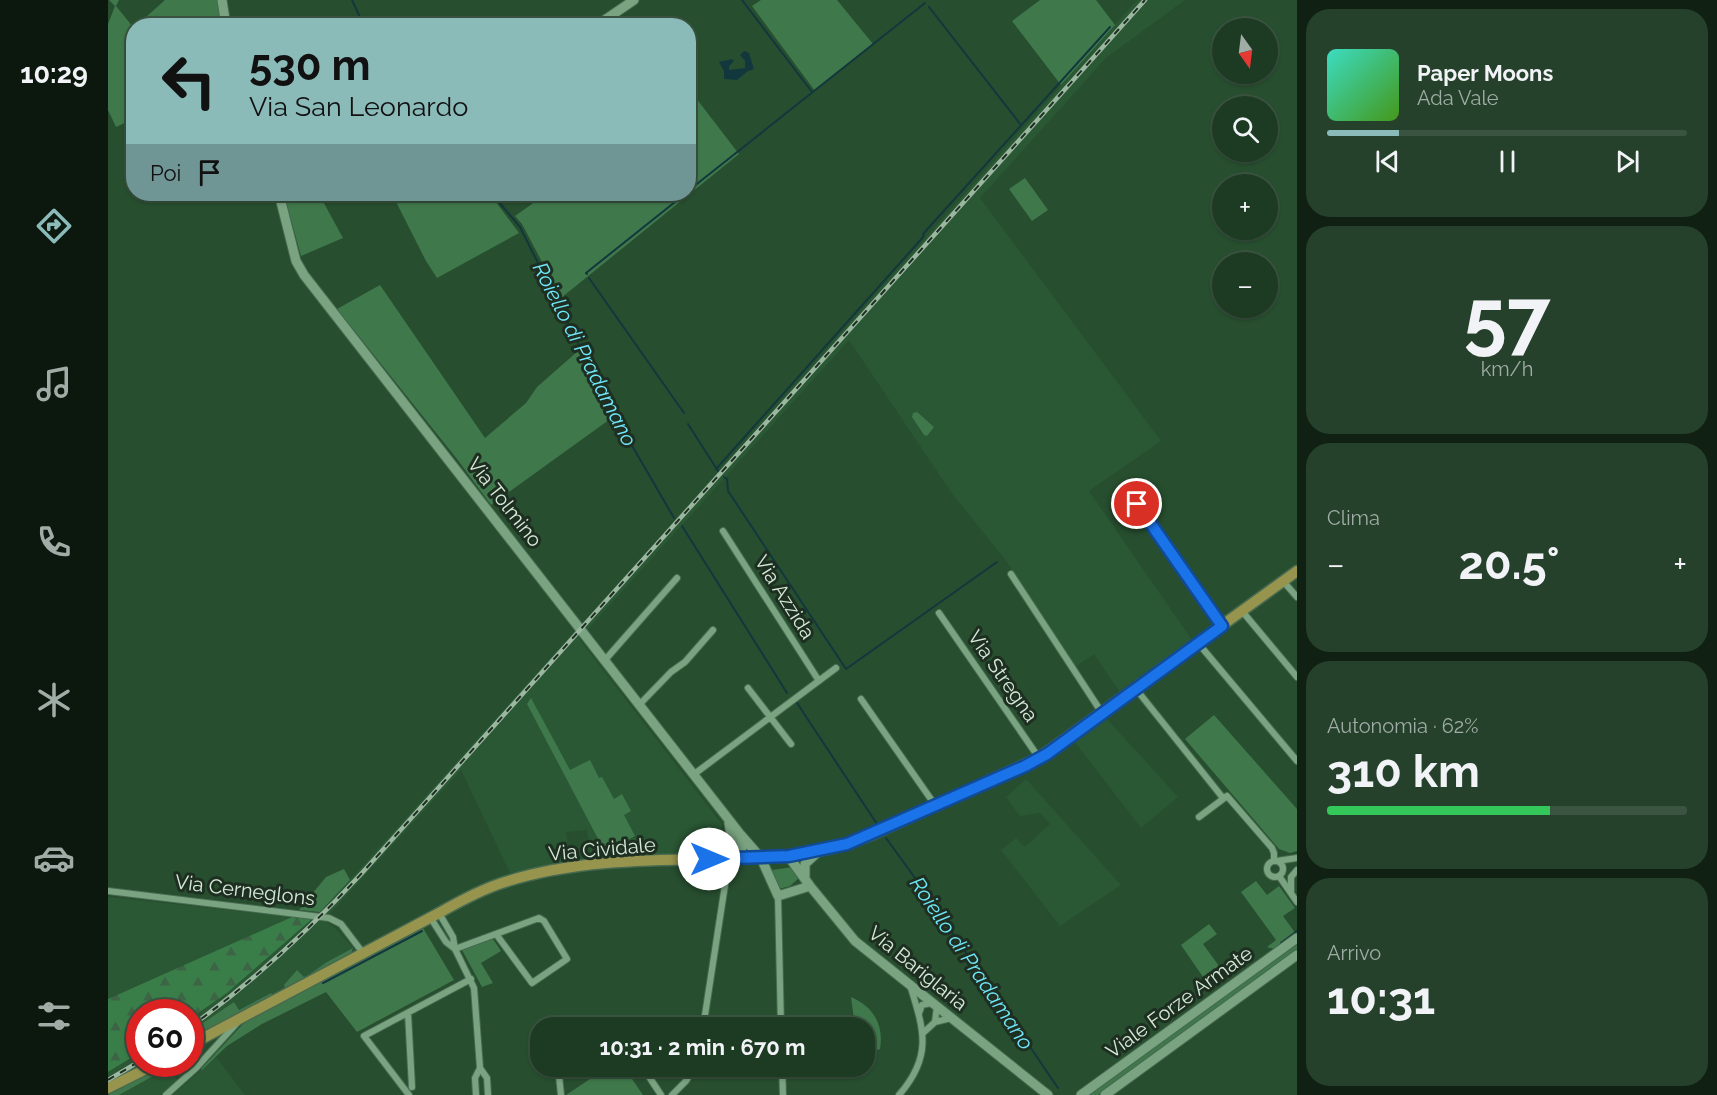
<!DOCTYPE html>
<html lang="it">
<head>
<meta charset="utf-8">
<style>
  body { margin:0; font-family:Raleway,sans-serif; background:#25412b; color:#f1f3f6; height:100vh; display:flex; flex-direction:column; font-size:22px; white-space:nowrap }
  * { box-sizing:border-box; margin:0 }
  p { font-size:20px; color:#a0ada6 }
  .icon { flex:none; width:33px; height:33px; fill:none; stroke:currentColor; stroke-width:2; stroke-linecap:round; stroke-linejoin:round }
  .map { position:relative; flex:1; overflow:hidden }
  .sheet { display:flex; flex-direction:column; gap:9px; padding:9px; background:#102013; width:420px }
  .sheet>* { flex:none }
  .top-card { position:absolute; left:18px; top:18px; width:570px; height:183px; border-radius:24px; box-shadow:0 2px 4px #0004,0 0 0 2px #3b5441; background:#8bbbb9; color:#111; overflow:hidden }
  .needle { width:39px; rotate:166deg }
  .tools { position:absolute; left:1104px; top:18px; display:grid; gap:12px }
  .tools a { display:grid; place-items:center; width:66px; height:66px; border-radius:50%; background:#1d3a23; box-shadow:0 2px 4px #0004,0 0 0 2px #3b5441; font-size:30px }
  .speed { position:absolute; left:18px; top:999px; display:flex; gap:12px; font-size:30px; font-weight:700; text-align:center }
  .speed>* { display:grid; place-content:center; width:78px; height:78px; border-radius:50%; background:#1d3a23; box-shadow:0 2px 4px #0004,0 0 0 2px #3b5441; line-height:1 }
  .speed .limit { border:9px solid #d22; background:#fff; color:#111 }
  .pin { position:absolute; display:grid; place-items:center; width:51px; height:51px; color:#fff; margin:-26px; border:3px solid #fff; border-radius:50%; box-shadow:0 2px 6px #0007 }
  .me { position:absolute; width:66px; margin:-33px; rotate:90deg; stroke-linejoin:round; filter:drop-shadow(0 0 4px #0008) }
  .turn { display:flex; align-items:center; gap:21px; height:126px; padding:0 24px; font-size:27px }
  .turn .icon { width:78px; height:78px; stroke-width:2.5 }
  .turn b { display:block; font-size:42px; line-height:51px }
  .then { display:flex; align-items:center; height:57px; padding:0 24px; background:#0003; gap:12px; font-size:22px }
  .big { font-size:45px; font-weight:700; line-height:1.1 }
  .sheet .card { flex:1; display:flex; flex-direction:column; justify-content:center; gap:9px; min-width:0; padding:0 21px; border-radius:24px; background:#25412b }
  .sheet .dial { align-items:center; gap:0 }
  .dial b { font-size:78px; line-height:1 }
  .song { display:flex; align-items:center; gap:18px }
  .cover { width:72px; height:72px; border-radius:9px; background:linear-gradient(135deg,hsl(170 70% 55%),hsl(100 70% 35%)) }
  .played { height:6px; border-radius:3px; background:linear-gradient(90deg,#8bbbb9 20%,#3b5441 20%) }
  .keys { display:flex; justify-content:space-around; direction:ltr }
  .heat { display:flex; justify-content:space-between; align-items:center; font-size:33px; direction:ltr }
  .charge { height:9px; border-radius:4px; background:linear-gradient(90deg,#34c759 62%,#3b5441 0) }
  .trip { position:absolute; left:422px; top:1017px; width:345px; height:60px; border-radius:24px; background:#1d3a23; box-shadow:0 2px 4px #0004,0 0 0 2px #3b5441; font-weight:700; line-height:60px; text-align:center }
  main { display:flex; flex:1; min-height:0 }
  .menu { display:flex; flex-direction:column; width:108px; justify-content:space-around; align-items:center; background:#0c170e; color:#a0ada6 }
  .menu .icon { width:42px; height:42px }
  .menu .on { color:#8bbbb9 }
  .menu b { font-size:27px; color:#f1f3f6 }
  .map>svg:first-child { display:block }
</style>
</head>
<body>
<main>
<nav class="menu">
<b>10:29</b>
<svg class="icon on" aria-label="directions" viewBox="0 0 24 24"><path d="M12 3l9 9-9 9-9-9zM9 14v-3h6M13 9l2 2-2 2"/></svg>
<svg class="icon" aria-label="music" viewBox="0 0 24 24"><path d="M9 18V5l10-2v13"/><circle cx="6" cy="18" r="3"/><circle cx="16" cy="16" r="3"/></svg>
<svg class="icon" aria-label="phone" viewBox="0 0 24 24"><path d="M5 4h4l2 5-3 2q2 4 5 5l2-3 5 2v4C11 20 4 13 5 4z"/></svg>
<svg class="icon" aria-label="climate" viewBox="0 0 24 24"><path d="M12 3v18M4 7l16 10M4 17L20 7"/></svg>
<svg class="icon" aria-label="car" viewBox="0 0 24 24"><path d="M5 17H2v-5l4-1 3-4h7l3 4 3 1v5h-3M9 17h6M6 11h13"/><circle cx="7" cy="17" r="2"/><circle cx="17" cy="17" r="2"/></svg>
<svg class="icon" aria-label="filters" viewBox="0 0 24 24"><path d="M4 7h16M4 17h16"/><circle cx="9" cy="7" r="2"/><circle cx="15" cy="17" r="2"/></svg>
</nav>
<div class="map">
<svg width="1189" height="1095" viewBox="0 0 1189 1095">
  <defs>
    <pattern id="forest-firs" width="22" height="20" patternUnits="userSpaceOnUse" patternTransform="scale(1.5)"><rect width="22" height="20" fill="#397d49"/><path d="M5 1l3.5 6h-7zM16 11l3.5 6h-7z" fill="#3c6445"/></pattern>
  </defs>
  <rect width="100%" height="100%" fill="#274e2f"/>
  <path fill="#2a5834" d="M1029 0H1077L998 58 872 198 1053 441 981 491 1084 640 1011 691 986 654 968 666 897 559 845 495 741 340 471 639 613 823 616 836 611 846 600 851 483 858 479 830 458 832 462 860 402 873 353 770 216 920 228 929 245 948 219 962 207 974 165 996 162 993 131 1010 127 1002 83 1031V1018L119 993 192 930 219 905 259 861 566 521Z
    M998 718 1070 797 1033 828 966 741Z
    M918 779 1013 885 952 926 893 850 908 838 917 847 942 824 932 813 912 816 898 797Z
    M0 897 184 917 0 999Z
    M31 1053 32 1064 0 1083V1072Z
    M108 1057 137 1095H65Z
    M61 1068 69 1080 52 1095H11Z"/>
  <path fill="#3f784b" d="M1 0H11L8 6 25 27V119L8 127 0 110V24L7 6Z
    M57 0H110L111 14 115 25 28 26Z
    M653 0H729L765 44 707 91 644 6Z
    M932 0H988L1007 25 953 85 904 21Z
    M581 89 631 154 453 298 414 224 407 216 438 194H580Z
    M917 178 940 210 924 221 901 189Z
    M176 194H211L235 238 193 256Z
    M284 194H382L411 233 329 278 318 261Z
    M272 285 377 438 418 403 429 387 470 351 505 417 383 505 349 459 229 309Z
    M809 412 826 427 819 436 816 435 804 417 805 413Z
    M423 698 462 770 482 760 491 778 494 777 506 799 514 794 523 811 516 815 527 836 497 852 419 704Z
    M1106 715 1189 809V851L1182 853 1171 849 1077 739Z
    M685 867 690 879 682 886 671 889 664 870Z
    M236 869 242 880 212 912 191 910 218 877Z
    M1148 881 1159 895 1171 886 1187 908 1175 916 1188 934 1166 949 1159 947 1168 940 1133 892Z
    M1101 924 1109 934 1095 944 1111 966 1095 977 1073 945Z
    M315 928 346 980 249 1032 218 992 154 1024 119 1046 93 1071 94 1068 134 1025 142 1019Z
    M385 939 393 951 373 963 385 983 374 987 354 950Z
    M1189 943V951L990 1095H980Z
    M245 948 243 954 177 988 176 985 189 970 196 977 199 976 219 962Z
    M163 993 165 996 83 1040V1031L126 1002 131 1010Z
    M743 997C766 1007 776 1025 772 1049L756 1055V1028L747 1027Z
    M57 1064H71L62 1070 60 1068 11 1095H0Z
    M500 1067H534L522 1076 535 1095H458Z"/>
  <path fill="url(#forest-firs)" d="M184 917 204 919 119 993 83 1018 82 1012H32L31 1053 0 1072V999Z"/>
  <path fill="#12383d" d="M636 51 641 53 646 69 640 71 629 80 616 79V71L611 62 624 59 626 61 621 66V70L637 68V61L632 55Z"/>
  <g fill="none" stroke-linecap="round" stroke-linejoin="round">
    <path stroke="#12383d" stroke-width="2" d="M244 0 256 26
      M634 0 704 92
      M821 7 913 125
      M580 191 817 3
      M384 194 412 227 504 411 566 518
      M479 274 478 273 577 194
      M481 278 576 413
      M580 424 610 471
      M608 469 816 236 815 234 1002 27
      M616 477 619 479 620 491 738 669 889 562
      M574 526 679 693
      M689 703 769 824
      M778 838 807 878 950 1088
      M1173 943 1189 931
      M215 983 314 931"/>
    <defs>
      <path id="street" d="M356 22 365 26
        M1029 504 1114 626
        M615 531 711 681
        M903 574 994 713
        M1175 581 1189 597
        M1134 611 1189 677
        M831 613 931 758
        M1090 643 1189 761
        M497 660 569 578
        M640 688 683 744
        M1028 689 1115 798
        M753 699 827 805
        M531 705 563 672 577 662 605 630
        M585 775 728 668
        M1091 817 1119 796 1164 848 1166 853V861
        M1159 869a8 8 0 1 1 16 0a8 8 0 1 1-16 0Z
        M1169 861 1189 858
        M1171 876 1189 902
        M0 891 221 918 233 924 255 953
        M1183 891V877L1189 870
        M670 896 673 1028
        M331 913 345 937 347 949 366 988 372 1068 367 1078 368 1095
        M322 917 338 942 347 949
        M347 949 431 918 436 921 459 959 424 983 388 934
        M300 1013 304 1087
        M811 1013 814 1005 823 1003 829 1006 827 1022
        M491 1028 496 1024 503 1023 508 1028
        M595 1028 621 859
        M815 1033 827 1022 843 1018
        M82 1056 88 1068
        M450 1066 453 1095
        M534 1066 553 1095
        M674 1066 675 1095
        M372 1068 379 1078 380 1095
        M58 1095 88 1068 129 1023
        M301 1095 256 1036 363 979
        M564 1095 578 1081 587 1066
        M791 1095C825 1056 816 1030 802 985"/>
      <path id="secondary" d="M114 0 118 26
        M488 26 526 0
        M171 194 188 261 196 275 632 834 634 848 629 859
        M621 823 625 849 629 859
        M633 835 653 858 670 896 702 886
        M681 857 702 886 747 941 940 1095
        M605 859 616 849 622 834
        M697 877V864L710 852
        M973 1095 1189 938
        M997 1095 1189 955"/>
      <path id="primary" d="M82 1045 331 913C352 901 374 889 397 882 462 861 534 860 601 859 660 858 708 858 763 835L931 758 1189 571
        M0 1088 48 1064"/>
    </defs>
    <use href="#street" stroke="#476a50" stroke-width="8"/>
    <use href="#secondary" stroke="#476a50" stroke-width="11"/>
    <use href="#primary" stroke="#476a50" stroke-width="13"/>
    <use href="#street" stroke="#7aa481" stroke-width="6"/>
    <use href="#secondary" stroke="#7aa481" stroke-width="9"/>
    <use href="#primary" stroke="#97954d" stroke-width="10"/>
    <defs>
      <path id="rail" d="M82 1027C145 982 201 930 254 873L1037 0
        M0 1080 32 1061"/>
    </defs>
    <use href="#rail" stroke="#9bb7a0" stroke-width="4.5"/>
    <use href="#rail" stroke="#1e2f21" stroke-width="2" stroke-dasharray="7" stroke-linecap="butt"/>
  </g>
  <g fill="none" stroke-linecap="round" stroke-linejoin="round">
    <defs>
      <path id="route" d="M601 859 681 856 739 844 917 766 939 754 1114 626 1029 504"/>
    </defs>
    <use href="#route" stroke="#114b97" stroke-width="15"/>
    <use href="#route" stroke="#1a73e8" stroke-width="10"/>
  </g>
  <g text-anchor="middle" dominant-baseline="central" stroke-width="6" stroke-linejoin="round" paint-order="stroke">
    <g font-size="20" fill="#d5ebd8" stroke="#1e2f21">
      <text transform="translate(397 502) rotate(52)">Via Tolmino</text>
      <text transform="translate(677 597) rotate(58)">Via Azzida</text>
      <text transform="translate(895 676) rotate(55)">Via Stregna</text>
      <text transform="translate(494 849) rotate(-5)">Via Cividale</text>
      <text transform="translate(137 890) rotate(7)">Via Cerneglons</text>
      <text transform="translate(810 968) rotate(39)">Via Bariglaria</text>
      <text transform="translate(1071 1002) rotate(-36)">Viale Forze Armate</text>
    </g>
    <g font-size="21" font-style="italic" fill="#70e7fa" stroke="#1e2f21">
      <text transform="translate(477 354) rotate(63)">Roiello di Pradamano</text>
      <text transform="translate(864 963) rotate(56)">Roiello di Pradamano</text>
    </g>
  </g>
</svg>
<div class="tools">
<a><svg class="needle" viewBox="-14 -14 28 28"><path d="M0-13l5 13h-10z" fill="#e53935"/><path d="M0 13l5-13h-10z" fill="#a0ada6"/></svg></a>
<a><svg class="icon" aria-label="search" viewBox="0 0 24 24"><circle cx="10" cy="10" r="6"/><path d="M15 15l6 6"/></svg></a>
<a>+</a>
<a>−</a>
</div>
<div class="speed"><div class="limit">60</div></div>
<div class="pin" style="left:1029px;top:504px;background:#d93025"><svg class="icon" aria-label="arrive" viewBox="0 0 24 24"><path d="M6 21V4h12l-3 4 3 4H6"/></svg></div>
<svg class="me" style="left:601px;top:859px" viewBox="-20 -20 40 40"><circle r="19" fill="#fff"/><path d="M0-13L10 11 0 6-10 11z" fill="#1a73e8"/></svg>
<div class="trip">10:31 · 2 min · 670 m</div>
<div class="top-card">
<div class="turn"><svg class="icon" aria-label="left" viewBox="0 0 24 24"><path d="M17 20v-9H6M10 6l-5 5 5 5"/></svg><div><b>530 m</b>Via San Leonardo</div></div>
<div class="then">Poi<svg class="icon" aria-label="arrive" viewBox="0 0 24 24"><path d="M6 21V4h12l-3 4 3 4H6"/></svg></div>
</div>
</div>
<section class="sheet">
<div class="card">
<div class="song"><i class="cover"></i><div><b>Paper Moons</b><p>Ada Vale</p></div></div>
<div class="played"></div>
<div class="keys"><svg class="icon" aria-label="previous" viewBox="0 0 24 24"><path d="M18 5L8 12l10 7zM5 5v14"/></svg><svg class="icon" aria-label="pause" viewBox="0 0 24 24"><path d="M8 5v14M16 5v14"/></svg><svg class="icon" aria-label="next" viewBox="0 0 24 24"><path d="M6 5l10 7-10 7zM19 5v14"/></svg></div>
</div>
<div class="card dial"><b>57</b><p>km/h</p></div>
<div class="card"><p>Clima</p>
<div class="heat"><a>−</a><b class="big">20.5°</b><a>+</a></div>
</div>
<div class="card"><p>Autonomia · 62%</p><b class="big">310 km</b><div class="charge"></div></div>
<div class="card"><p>Arrivo</p><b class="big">10:31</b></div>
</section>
</main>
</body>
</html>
